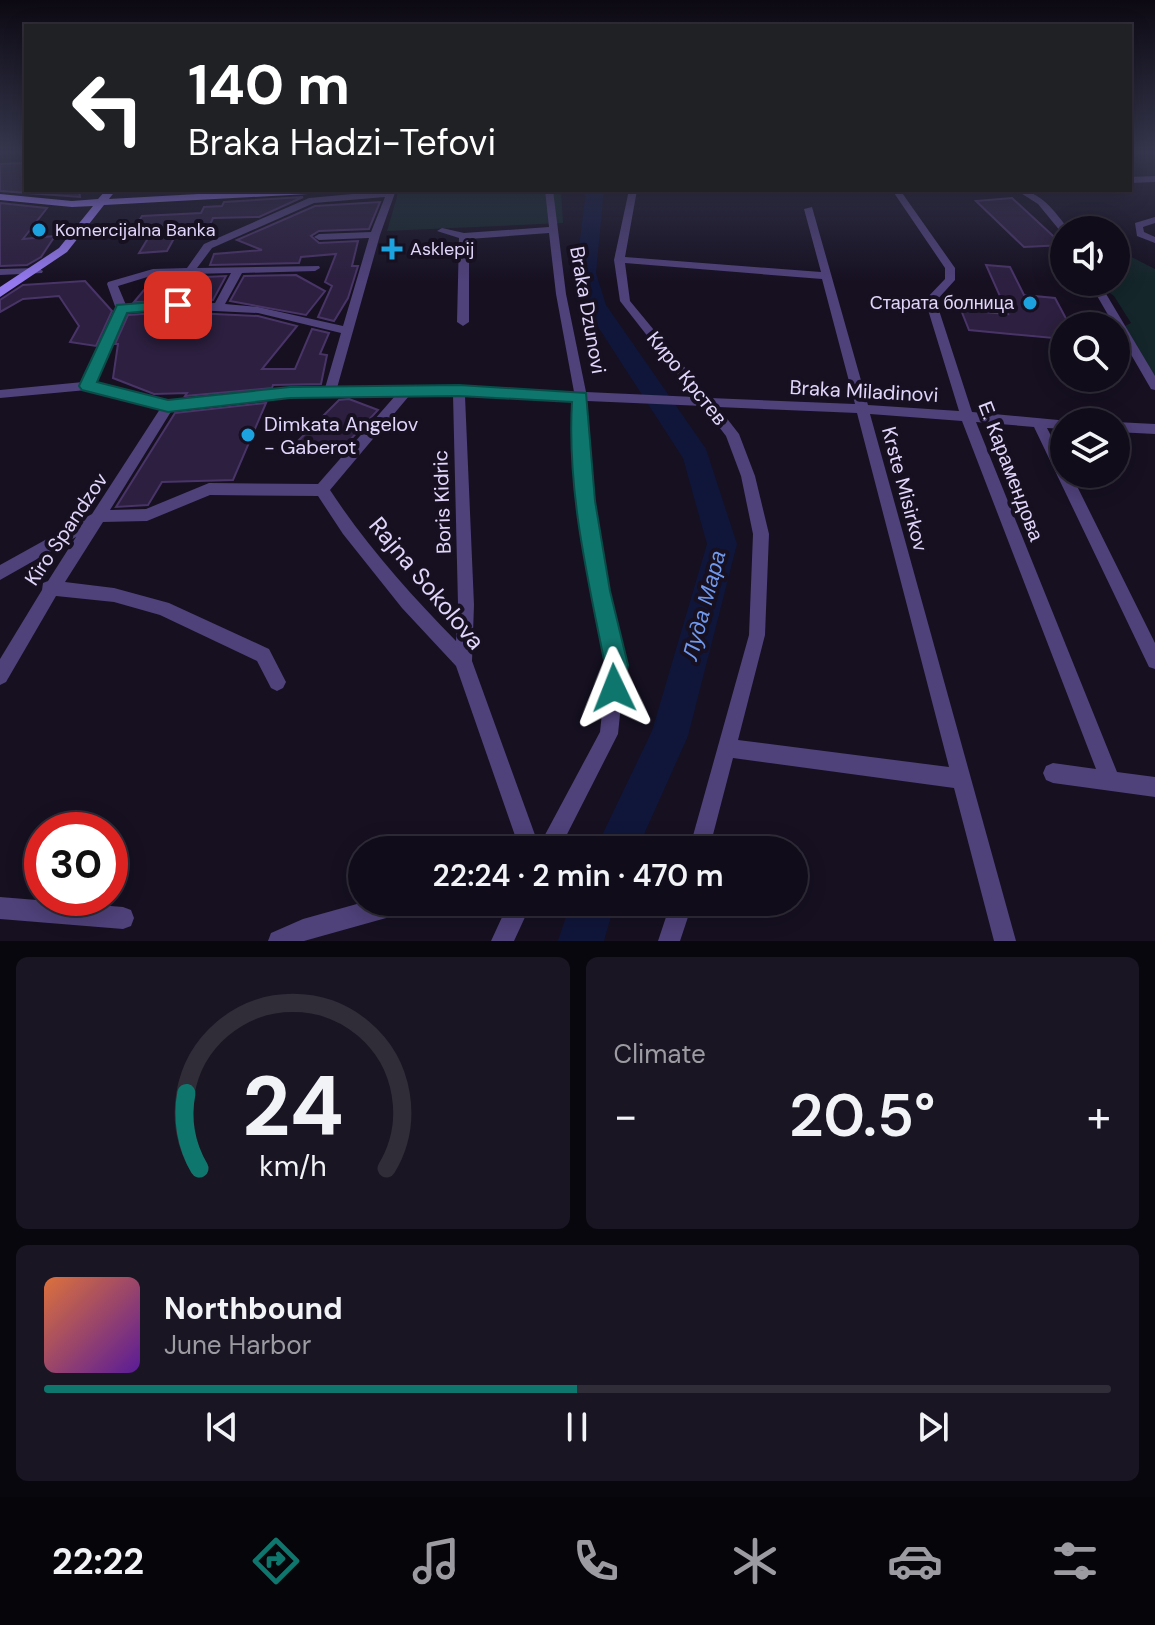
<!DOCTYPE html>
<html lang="en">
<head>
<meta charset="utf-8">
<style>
  body { margin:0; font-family:"DM Sans",sans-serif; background:#191522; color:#f1f3f6; height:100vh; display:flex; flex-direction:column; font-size:30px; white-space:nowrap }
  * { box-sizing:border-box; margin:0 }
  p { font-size:26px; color:#9c9ba2 }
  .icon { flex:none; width:44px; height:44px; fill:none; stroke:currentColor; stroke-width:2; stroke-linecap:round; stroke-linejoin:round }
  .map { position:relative; height:941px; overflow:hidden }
  .details { display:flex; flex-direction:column; gap:16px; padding:16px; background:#09070e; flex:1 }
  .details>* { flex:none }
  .top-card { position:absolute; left:24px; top:24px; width:1108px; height:168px; border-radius:0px; box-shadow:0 4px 20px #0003,0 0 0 2px #302c38; background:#202124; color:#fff; overflow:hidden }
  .buttons { position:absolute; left:1050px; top:216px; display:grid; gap:16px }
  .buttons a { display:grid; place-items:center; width:80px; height:80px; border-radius:50%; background:#100c19; box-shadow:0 4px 20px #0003,0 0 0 2px #302c38; font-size:40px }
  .speed { position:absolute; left:24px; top:812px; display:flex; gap:16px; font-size:40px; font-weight:700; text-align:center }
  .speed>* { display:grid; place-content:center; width:104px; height:104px; border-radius:50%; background:#100c19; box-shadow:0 4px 20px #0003,0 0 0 2px #302c38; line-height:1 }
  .speed .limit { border:12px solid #d22; background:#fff; color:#111 }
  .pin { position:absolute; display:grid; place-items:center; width:68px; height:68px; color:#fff; margin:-34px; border-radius:16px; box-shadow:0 4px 12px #0006 }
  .me { position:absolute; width:88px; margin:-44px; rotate:358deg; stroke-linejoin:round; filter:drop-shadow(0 0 6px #0008) }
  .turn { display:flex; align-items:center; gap:28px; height:168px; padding:0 32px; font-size:36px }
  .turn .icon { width:104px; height:104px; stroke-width:2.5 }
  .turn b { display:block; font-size:56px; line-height:68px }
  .big { font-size:60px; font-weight:600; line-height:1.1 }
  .details .card { flex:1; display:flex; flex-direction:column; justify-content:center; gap:12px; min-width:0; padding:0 28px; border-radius:12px; background:#191522 }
  .details .dial { align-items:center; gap:0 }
  .dial svg { height:208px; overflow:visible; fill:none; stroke:#302c38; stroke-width:7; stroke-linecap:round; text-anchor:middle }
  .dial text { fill:#f1f3f6; stroke:none }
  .song { display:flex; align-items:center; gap:24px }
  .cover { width:96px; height:96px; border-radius:12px; background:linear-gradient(135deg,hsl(20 70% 55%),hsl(270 70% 35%)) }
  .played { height:8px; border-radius:4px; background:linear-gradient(90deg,#0f766e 50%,#302c38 50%) }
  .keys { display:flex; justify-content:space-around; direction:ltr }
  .heat { display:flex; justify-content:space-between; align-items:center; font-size:44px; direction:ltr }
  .details .tiles { flex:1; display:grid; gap:16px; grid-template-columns:1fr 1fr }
  .card:last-child { grid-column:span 2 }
  .trip { position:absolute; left:348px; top:836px; width:460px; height:80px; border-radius:40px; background:#100c19; box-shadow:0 4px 20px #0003,0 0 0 2px #302c38; font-weight:600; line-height:80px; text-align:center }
  .menu { display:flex; height:128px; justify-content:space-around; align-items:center; background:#06050a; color:#9c9ba2 }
  .menu .icon { width:56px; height:56px }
  .menu .on { color:#0f766e }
  .menu b { font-size:36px; color:#f1f3f6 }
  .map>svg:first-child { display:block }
</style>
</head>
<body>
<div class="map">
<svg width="1155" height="941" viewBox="0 0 1155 941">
  <rect width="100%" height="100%" fill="#161021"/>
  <path fill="#14262a" d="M399 190H561L563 223 387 231Z
    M1116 249 1155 269V386L1121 328 1131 323 1114 296 1094 282H1116Z"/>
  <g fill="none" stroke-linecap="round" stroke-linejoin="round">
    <path fill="#10163a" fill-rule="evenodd" d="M586 190H604L596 273 606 305 706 449 737 544 688 736 637 850H595L652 731 707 544 683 458 584 305 576 273Z
      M571 902H615L604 941H558Z"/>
  </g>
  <path fill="#2c1f3f" stroke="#493468" stroke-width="2" d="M26 163V190H79L80 197 0 191V164Z
    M303 197 259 217 213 218 208 229 178 231 167 251 139 253 153 230 133 231 142 216 201 213 204 207 222 206 224 202Z
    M1012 198 1063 245 1024 247 976 201Z
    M380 202 369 229 319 231 311 236 319 243 358 241 352 266H358L348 298 334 321 318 317 332 286 325 282 336 254 301 257 299 263 210 265 214 254 262 250 237 240 315 206Z
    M0 203 47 208 23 239 55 236 41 257 27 265 0 266Z
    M986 265 1010 267 1024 295 1055 298 1070 326H1064V339L969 330 961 310 1008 314Z
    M296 275 325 291 306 315 230 301 244 276Z
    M226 276 213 300 134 302 154 278H173L166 288H200L205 277Z
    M85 281 112 311 96 346 70 342 79 326 59 296 23 299 0 312V300L23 285Z
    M173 312 258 316 297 326 262 369H295L312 329 329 333 320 354 327 355 321 384 273 385 272 388 185 396 187 393 154 394 113 378 118 344H115L128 315Z
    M349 399 378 410 336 455 299 440 339 400Z
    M266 403 233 480 162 482 148 505 116 507 175 413Z"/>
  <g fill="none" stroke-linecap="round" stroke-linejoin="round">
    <path fill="#4f417a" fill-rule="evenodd" d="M1155 176V182L1130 183V177Z
      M396 190 380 235 337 388 407 386 574 392 556 294 549 233 469 239V322L463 326 457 322 459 238 437 231 442 228 464 233 549 227 545 190H553L566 294 586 392 695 397 620 301 614 260 629 190H637L625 257 821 272 804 209 812 207 868 405 959 411 925 300 945 279V268L892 190H900L955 268V280L936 301 972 412 1069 421 1064 422V429L1047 428 1064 461V474H1071L1155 643V669L1149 667 1034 427 976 422 1117 772 1155 777V797L1053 783 1046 780 1043 773 1046 766 1053 763 1096 769 962 421 870 414 1016 941H994L954 788 733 758 709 850H689L749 635 753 534 741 476 726 436 703 406 587 401 586 432 592 501 607 591 625 665 618 734 559 850H520L456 666 402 608 343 534 318 496 210 495 147 521 103 522 65 582 114 588 169 603 269 649 286 682 283 688 277 691 271 688 257 661 160 615 114 602 56 596 6 682 0 685V659L42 590 43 583 48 581 76 537 0 580V565L92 514 160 409 87 390 0 398V390L83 382 116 309 107 284 108 282 153 269 187 268 204 244 309 198ZM385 197 371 232 319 234 314 237 319 240 369 238 343 326 258 307 225 304 242 273 315 271 320 268 319 266 197 268 212 248 314 203ZM625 263 822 279 855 404 710 398 630 301ZM231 273 215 303 126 305 118 286 154 275ZM173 309 258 313 341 333 325 388 290 389 168 401 94 383 126 312ZM453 395 458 605 456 641C410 594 366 545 330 490L409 396ZM395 396 318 484 209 483 146 509 110 510 172 410 290 397ZM465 396 574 401 572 432 578 501 591 591 607 665 600 732 539 846 472 661 474 605ZM718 407 857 413 949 767 738 740 765 635 769 534 755 476 739 434Z
      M1016 190C1041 190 1055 212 1069 230L1061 232 1038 204Z
      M1155 217V223L1143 227 1144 232 1155 237V243L1137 236 1135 223Z
      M38 268 43 271 42 273 0 275V269Z
      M1089 282H1099L1155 376V390L1151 389Z
      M1116 422 1155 424V434L1116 432Z
      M0 897 123 907 131 910 134 918 131 926 123 929 0 919Z
      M364 902H415L412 910 404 913 304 941H268L271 933 303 919Z
      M509 902H532L514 941H491Z
      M671 902H693L680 941H658Z"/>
    <path fill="#9378ee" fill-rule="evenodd" d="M106 190H116L109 199 270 190H331L326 193 104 205 67 252 0 297V287L59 248 93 206 72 207 0 200V194L72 201 98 199Z"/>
  </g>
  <linearGradient id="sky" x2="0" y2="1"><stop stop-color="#0c0912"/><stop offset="0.54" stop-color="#36374e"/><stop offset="1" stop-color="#36374e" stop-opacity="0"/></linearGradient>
  <rect width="1155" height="282" fill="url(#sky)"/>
  <path fill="#0f766e" stroke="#0a4d48" stroke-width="2" d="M178 300 183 302V308L127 313 97 382 168 400 290 387 459 385 586 393 595 501 610 591 628 665 622 696 614 700 605 696C600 684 606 673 604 660 587 575 567 489 572 402L459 396 290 398 168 412 82 390 79 386 117 305Z"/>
  <g fill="#1ca3df" stroke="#161021" stroke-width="3">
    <circle cx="39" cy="230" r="8"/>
    <path d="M388 237h8v8h8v8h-8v8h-8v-8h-8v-8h8z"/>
    <circle cx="1030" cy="303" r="8"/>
    <circle cx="248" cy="435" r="8"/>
  </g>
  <g text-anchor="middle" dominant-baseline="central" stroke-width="8" stroke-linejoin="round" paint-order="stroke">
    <g font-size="18" fill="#e1d5fa" stroke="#161021" text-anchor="start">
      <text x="55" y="230">Komercijalna Banka</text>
      <text x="410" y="249">Asklepij</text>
      <text x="1014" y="303" text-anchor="end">Старата болница</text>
    </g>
    <g font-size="20" fill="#e1d5fa" stroke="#161021">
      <text transform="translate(588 310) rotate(80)">Braka Dzunovi</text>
      <text transform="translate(687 378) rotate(51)">Киро Крстев</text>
      <text transform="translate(864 391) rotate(3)">Braka Miladinovi</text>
      <text transform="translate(1011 471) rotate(69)">Е. Карамендова</text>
      <text transform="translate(905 489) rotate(75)">Krste Misirkov</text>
      <text transform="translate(442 502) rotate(-92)">Boris Kidric</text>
      <text transform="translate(66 529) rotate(-56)">Kiro Spandzov</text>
    </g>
    <g font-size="20" fill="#e1d5fa" stroke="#161021" text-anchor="start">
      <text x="264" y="424">Dimkata Angelov<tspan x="264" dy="23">- Gaberot</tspan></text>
    </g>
    <g font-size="22" font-style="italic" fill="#7099ed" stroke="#161021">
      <text transform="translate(704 605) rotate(-75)">Луда Мара</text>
    </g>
    <g font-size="24" fill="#e1d5fa" stroke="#161021">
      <text transform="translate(427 583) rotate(50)">Rajna Sokolova</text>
    </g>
  </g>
</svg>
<div class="buttons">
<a><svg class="icon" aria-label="sound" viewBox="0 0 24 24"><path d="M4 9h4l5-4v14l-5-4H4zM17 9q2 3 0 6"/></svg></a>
<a><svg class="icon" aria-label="search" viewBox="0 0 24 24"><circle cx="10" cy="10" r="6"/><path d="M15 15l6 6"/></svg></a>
<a><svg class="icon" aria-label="layers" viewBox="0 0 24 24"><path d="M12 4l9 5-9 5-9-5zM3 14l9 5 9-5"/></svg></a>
</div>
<div class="speed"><div class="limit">30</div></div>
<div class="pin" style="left:178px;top:305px;background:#d93025"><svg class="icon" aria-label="arrive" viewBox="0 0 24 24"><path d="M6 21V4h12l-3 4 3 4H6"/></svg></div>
<svg class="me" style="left:614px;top:688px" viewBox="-20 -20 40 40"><path d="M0-17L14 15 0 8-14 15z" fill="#0f766e" stroke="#fff" stroke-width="4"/></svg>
<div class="trip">22:24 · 2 min · 470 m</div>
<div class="top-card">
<div class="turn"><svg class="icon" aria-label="left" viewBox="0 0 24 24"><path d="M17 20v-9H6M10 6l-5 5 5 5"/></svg><div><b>140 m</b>Braka Hadzi-Tefovi</div></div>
</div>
</div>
<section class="details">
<div class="tiles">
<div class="card dial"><svg viewBox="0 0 100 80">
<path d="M14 69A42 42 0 1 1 86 69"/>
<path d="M14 69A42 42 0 0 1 9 40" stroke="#0f766e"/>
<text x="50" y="56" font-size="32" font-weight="700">24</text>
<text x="50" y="72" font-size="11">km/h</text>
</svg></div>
<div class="card"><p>Climate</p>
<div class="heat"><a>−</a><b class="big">20.5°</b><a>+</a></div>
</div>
<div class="card">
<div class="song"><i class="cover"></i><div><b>Northbound</b><p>June Harbor</p></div></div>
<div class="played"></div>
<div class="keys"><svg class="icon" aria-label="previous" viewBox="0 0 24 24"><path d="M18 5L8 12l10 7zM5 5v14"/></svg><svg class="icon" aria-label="pause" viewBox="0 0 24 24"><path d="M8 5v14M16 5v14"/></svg><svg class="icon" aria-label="next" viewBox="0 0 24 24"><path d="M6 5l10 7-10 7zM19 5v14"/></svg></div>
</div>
</div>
</section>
<nav class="menu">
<b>22:22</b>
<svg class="icon on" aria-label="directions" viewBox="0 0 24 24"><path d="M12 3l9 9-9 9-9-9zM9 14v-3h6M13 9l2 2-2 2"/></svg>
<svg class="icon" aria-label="music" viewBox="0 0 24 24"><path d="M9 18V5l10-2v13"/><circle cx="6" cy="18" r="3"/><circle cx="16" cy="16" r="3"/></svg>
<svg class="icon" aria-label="phone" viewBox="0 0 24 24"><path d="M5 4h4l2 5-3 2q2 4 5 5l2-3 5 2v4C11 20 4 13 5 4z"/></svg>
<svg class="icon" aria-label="climate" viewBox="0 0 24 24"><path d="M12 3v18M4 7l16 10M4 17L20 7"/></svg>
<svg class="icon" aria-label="car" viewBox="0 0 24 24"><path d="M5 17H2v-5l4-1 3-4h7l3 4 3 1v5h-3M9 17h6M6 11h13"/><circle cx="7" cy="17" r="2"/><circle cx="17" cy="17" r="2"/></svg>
<svg class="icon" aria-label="filters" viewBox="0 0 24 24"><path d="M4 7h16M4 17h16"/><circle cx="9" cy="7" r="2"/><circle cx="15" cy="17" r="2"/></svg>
</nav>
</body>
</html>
